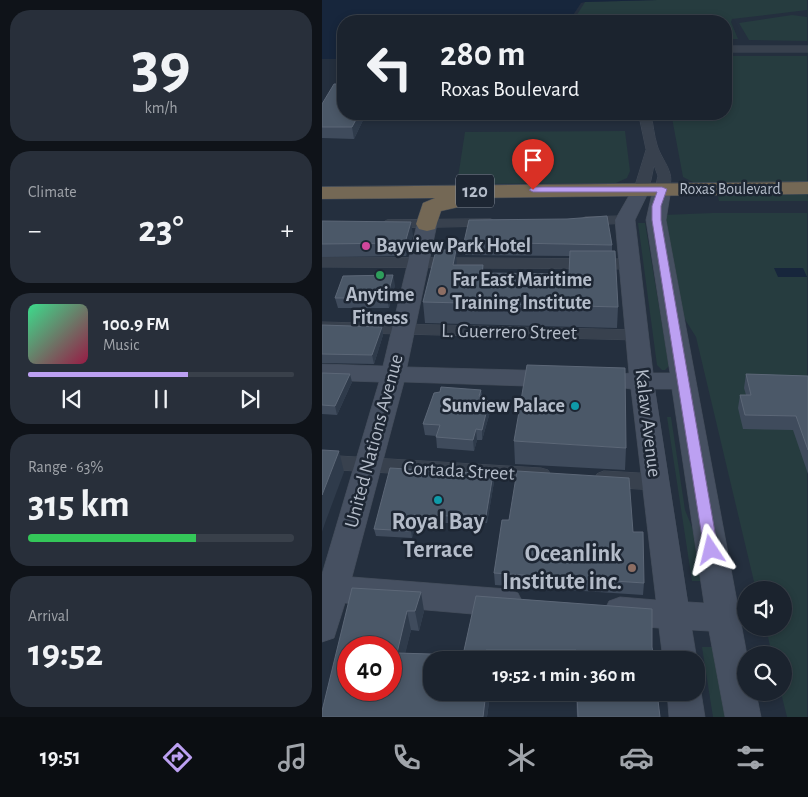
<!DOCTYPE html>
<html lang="en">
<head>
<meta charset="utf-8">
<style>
  body { margin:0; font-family:"Alegreya Sans",sans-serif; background:#282f3a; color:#f1f3f6; height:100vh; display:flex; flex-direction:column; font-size:19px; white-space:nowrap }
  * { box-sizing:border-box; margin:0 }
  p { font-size:16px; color:#a0a4aa }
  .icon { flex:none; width:28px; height:28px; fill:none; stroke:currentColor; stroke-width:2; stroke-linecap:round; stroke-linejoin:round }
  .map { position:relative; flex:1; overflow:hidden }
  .panel { display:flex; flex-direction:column; gap:10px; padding:10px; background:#0f1319; width:322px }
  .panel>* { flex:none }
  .top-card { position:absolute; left:15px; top:15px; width:395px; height:105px; border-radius:20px; box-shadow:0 2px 8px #0003,0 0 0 1px #39404a; background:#1b232e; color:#f1f3f6; overflow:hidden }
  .tools { position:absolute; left:415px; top:581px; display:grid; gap:10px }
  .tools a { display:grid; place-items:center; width:55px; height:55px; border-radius:50%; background:#1b232e; box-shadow:0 2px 8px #0003,0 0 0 1px #39404a; font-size:25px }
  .speed { position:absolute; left:15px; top:636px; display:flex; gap:10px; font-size:25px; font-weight:700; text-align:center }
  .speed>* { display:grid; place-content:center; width:65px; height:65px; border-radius:50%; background:#1b232e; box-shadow:0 2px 8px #0003,0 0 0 1px #39404a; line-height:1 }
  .speed .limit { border:8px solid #d22; background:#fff; color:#111 }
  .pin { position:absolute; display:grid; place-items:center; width:42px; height:42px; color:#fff; margin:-51px -21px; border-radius:50% 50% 50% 0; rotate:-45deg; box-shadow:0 0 5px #0007 }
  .pin .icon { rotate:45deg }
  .me { position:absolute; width:55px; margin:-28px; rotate:350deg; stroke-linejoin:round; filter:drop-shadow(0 0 4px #0008) }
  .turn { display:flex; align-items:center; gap:18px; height:105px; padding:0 20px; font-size:22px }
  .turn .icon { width:65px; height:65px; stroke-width:2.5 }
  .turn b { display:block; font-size:35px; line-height:42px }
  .big { font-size:38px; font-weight:600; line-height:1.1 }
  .panel .widget { flex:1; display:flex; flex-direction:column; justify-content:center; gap:8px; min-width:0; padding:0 18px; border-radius:20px; background:#282f3a }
  .panel .dial { align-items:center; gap:0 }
  .dial b { font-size:65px; line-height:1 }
  .song { display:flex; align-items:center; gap:15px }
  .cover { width:60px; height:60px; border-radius:8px; background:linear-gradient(135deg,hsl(150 70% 55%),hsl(340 70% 35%)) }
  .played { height:5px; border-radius:2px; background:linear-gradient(90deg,#bca0f2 60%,#39404a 60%) }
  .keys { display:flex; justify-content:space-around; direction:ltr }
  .heat { display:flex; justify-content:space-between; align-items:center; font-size:28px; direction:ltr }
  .charge { height:8px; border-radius:4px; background:linear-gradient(90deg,#34c759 63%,#39404a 0) }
  .trip { position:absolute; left:101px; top:651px; width:282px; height:50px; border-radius:20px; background:#1b232e; box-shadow:0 2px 8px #0003,0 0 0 1px #39404a; font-weight:600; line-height:50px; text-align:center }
  .tab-bar { display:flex; height:80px; justify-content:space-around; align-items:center; background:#0b0e12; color:#a0a4aa }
  .tab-bar .icon { width:35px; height:35px }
  .tab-bar .active { color:#bca0f2 }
  .tab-bar b { font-size:22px; color:#f1f3f6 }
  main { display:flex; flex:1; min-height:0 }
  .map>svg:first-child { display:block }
</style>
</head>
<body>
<main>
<section class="panel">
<div class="widget dial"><b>39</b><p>km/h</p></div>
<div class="widget"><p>Climate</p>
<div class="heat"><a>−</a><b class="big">23°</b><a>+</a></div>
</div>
<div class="widget">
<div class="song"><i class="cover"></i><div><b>100.9 FM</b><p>Music</p></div></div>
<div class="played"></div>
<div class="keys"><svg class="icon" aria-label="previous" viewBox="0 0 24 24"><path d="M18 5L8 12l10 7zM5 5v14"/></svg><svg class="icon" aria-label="pause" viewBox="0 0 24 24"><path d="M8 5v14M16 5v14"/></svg><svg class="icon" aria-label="next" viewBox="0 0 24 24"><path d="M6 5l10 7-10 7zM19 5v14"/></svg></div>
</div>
<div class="widget"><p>Range · 63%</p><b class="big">315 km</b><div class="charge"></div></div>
<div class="widget"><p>Arrival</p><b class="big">19:52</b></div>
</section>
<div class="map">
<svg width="486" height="717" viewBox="0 0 486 717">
  <rect width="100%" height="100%" fill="#242f3e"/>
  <path fill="#263c3f" d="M335 0H485V10L410 19 409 22 416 39H404V21H251L263 2Z
    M470 15 485 17V41L427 40 417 23Z
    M404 56H485V182L373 183 361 177 350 118 356 114H404Z
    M303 131 308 171 305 178 294 183 135 184 143 132Z
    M485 194 486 201H397L396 196Z
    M390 213H485V717H465L459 693 461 692V655H450L444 628H461V590H434L374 337 359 313 342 215Z
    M316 223H323L347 366 343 370H340L335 365Z
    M345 417H349L363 510 374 537 384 581H370Z
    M380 647H395L407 717H391Z"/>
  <path fill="#17263c" d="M0 0H335L263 2 259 3 247 21H21V59H0Z
    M452 268H481L485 277H456Z"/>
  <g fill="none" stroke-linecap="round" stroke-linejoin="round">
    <defs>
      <path id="street" d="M404 46H486V52H404Z
        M317 114H329C331 124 332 135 335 145 340 162 356 174 345 192H335L333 189 336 176 332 165 329 180 324 192H314L312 189 324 150Z
        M303 216 308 217 310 220 308 223 263 225 256 221 263 217Z
        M169 219 176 223 174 226 65 228 58 224 65 220Z
        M0 257 307 259 315 264 307 269 0 267Z
        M0 322 315 330 321 331 323 335 321 339 315 340 0 332Z
        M0 455 219 468 226 470 229 475 226 480 219 482 0 469Z
        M282 471 334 474 341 477 344 482 341 487 334 490 282 487 275 484 272 479 275 474Z"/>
      <path id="secondary" d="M319 184 325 185 328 189 313 220 331 373H348L324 220 331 189 334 185H346L349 189 344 220 425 655 424 692H434L439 717H403L387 631 370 630 375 660H341L337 628 298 625 287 621 282 611 287 601 298 597 334 600 309 389 296 387 293 381 296 375 307 373 293 220 313 185ZM333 389H350L382 603 366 602Z
        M105 218 112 220 115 224 85 367 234 371 243 373 246 379 243 385 234 387 82 382 30 577 185 589 196 593 201 603 196 613 185 617 23 603 12 638 0 642V574L57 382 0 380V364L61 366 95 224 98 220Z
        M375 682 379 692 383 717H347L345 692H375Z"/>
      <path id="highway" d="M486 182V194L152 198 150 204 119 211 113 229 105 231 97 229 94 224 101 203 113 198 0 199V187Z"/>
    </defs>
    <use href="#street" stroke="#414a57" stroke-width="1"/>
    <use href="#secondary" stroke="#414a57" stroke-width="1"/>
    <use href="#highway" stroke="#434c59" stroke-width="1"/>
    <use href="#street" fill="#38414e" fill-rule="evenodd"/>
    <use href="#secondary" fill="#465061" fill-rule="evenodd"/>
    <use href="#highway" fill="#746855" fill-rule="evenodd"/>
  </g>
  <path fill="#3f4b5c" d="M0 104 21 114H44L32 139 0 138Z
    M201 114H264V117H201Z
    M366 114H400L399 118H373L372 115Z
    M0 221 91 235 84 256 0 257Z
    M142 242 290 245V251L296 307 295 328 103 323 101 302 135 265H161L162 273 247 274 248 256 143 255Z
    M73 285 67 308H16L13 298Z
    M0 325 60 327 61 335 52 364 0 363Z
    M0 373 30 382 15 415 0 414Z
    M424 374 486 376V474L471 430 421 429 416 408 418 395H424L422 388Z
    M159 390 160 396 163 397V401L168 412 160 440H155L152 451 115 448 114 436 103 435 101 424Z
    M192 441 304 448 303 470 193 464Z
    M171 474 172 482 165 523 131 521 130 523H94L90 538 54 536 52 529Z
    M311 532 322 583 321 595 173 585 172 573Z
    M30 588 102 611 97 631 89 630 83 653 141 655 154 596 330 647 332 660H110L164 692H166L167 702 165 717H0Z
    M254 692H335L338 717H255Z"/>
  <path fill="#2f3b4b" d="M37 114H44L32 139 30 127Z
    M89 222 91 235 84 256 83 243Z
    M134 250 135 270 131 265Z
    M71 275 73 285 67 308 65 298Z
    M60 327 61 335 52 364 50 355Z
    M28 374 30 382 15 415 13 406Z
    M167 401 168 412 160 440V430Z
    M154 429 155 440 152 451 151 440Z
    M17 451 22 472 3 523 0 532V495Z
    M171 474 172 482 165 523 164 516Z
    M92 515 94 523 90 538 89 531Z
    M99 592 102 611 97 631 93 611Z
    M85 611 89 630 79 672 75 653Z
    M164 650 165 660H162Z
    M164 692H166L167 702 165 717H161Z"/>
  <path fill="#4b5868" stroke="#5c6777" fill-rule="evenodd" d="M12 84H21V114H37L30 127H0V104Z
    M285 216 290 245 142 242 147 220 245 219Z
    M0 221 89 222 83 243 0 244Z
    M114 250H134L131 265H161L160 273 247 274 248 251H293L296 307 101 302Z
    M71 275 65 298H13L21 276Z
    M0 325 60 327 50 355 0 354Z
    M205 365 303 368 304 448 192 441Z
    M0 373 28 374 13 406 0 405Z
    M424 374 486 376V450L474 416 423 415 418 395H429Z
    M119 387 159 390 157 396 163 397 162 401H167L160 430 154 429 151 440 114 437 118 425 101 424 112 393 118 392Z
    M0 450 17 451 0 495Z
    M68 468 171 474 164 516 130 513 129 516 92 515 89 531 52 529Z
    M195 471 307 478 311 532H321L322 583 172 573 180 520H187Z
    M30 588 99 592 93 611H85L75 653 141 655 154 596 330 609V647L332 660H254V650H164L162 660H110V692H164L161 717H0V711ZM26 648H69V690H26Z
    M255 692H335L338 717H256Z"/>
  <path fill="#bca0f2" stroke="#7a689d" d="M340 187 345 189 339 206V220L396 550 394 554H384L382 550 330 220V206L335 192H211L207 190 211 187Z"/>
  <circle fill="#d1479c" stroke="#1d2633" stroke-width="2" cx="44" cy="246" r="5"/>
  <circle fill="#2e9e5b" stroke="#1d2633" stroke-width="2" cx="58" cy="275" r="5"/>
  <g fill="#8d6e63" stroke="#1d2633" stroke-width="2">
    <circle cx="120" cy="291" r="5"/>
    <circle cx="310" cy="568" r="5"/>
  </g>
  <g fill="#0f9aa8" stroke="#1d2633" stroke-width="2">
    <circle cx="253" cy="406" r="5"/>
    <circle cx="116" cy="500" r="5"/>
  </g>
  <g text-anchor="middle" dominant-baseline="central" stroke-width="5" stroke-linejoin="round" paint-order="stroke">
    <g font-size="16" fill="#b4bcc9" stroke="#1d2633">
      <text x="408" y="189">Roxas Boulevard</text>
    </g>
    <rect fill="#1d2633" stroke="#878f9c" stroke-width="1" x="134" y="174.5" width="38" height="33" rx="4"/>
    <g font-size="19" font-weight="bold" fill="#b4bcc9">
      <text x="153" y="191">120</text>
    </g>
    <g font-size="20" font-weight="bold" fill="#b4bcc9" stroke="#1d2633" text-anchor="start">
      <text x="54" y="246">Bayview Park Hotel</text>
      <text x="130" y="280">Far East Maritime<tspan x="130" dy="23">Training Institute</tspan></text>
      <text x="58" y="295" text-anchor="middle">Anytime<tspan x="58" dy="23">Fitness</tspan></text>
      <text x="243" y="406" text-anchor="end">Sunview Palace</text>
    </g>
    <g font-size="20" fill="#b4bcc9" stroke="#1d2633">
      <text transform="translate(187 332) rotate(1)">L. Guerrero Street</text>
      <text transform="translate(326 423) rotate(83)">Kalaw Avenue</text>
      <text transform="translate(52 441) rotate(-75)">United Nations Avenue</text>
      <text transform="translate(137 471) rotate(3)">Cortada Street</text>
    </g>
    <g font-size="24" font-weight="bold" fill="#b4bcc9" stroke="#1d2633">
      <text x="116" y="522">Royal Bay<tspan x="116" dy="28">Terrace</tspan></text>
      <text x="300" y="554" text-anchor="end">Oceanlink<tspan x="300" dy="28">Institute inc.</tspan></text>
    </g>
  </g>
</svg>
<div class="tools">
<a><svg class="icon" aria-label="sound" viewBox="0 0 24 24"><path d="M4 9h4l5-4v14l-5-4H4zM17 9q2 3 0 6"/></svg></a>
<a><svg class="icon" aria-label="search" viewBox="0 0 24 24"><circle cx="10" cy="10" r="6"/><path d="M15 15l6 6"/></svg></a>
</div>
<div class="speed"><div class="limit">40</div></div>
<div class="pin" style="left:211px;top:190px;background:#d93025"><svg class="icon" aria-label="arrive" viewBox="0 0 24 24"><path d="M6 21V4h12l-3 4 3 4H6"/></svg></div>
<svg class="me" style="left:389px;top:550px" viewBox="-20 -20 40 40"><path d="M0-17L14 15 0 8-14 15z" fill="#bca0f2" stroke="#fff" stroke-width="4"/></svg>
<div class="trip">19:52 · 1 min · 360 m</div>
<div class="top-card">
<div class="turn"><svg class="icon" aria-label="left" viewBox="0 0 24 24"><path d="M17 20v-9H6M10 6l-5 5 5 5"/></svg><div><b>280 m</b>Roxas Boulevard</div></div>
</div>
</div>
</main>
<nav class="tab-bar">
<b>19:51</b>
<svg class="icon active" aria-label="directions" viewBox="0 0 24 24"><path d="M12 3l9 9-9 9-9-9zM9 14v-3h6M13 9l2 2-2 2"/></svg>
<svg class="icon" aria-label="music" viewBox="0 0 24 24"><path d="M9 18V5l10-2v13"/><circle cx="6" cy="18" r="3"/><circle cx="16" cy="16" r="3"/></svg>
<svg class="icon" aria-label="phone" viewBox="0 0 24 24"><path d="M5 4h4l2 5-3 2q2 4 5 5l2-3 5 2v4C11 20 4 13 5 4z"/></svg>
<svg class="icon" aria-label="climate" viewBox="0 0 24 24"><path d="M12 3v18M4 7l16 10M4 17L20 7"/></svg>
<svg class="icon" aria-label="car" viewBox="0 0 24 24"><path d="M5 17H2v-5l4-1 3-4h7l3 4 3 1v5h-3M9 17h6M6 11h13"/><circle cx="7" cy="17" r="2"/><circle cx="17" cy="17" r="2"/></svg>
<svg class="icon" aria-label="filters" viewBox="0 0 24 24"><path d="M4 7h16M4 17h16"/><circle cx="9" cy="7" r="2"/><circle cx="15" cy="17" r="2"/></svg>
</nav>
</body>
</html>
